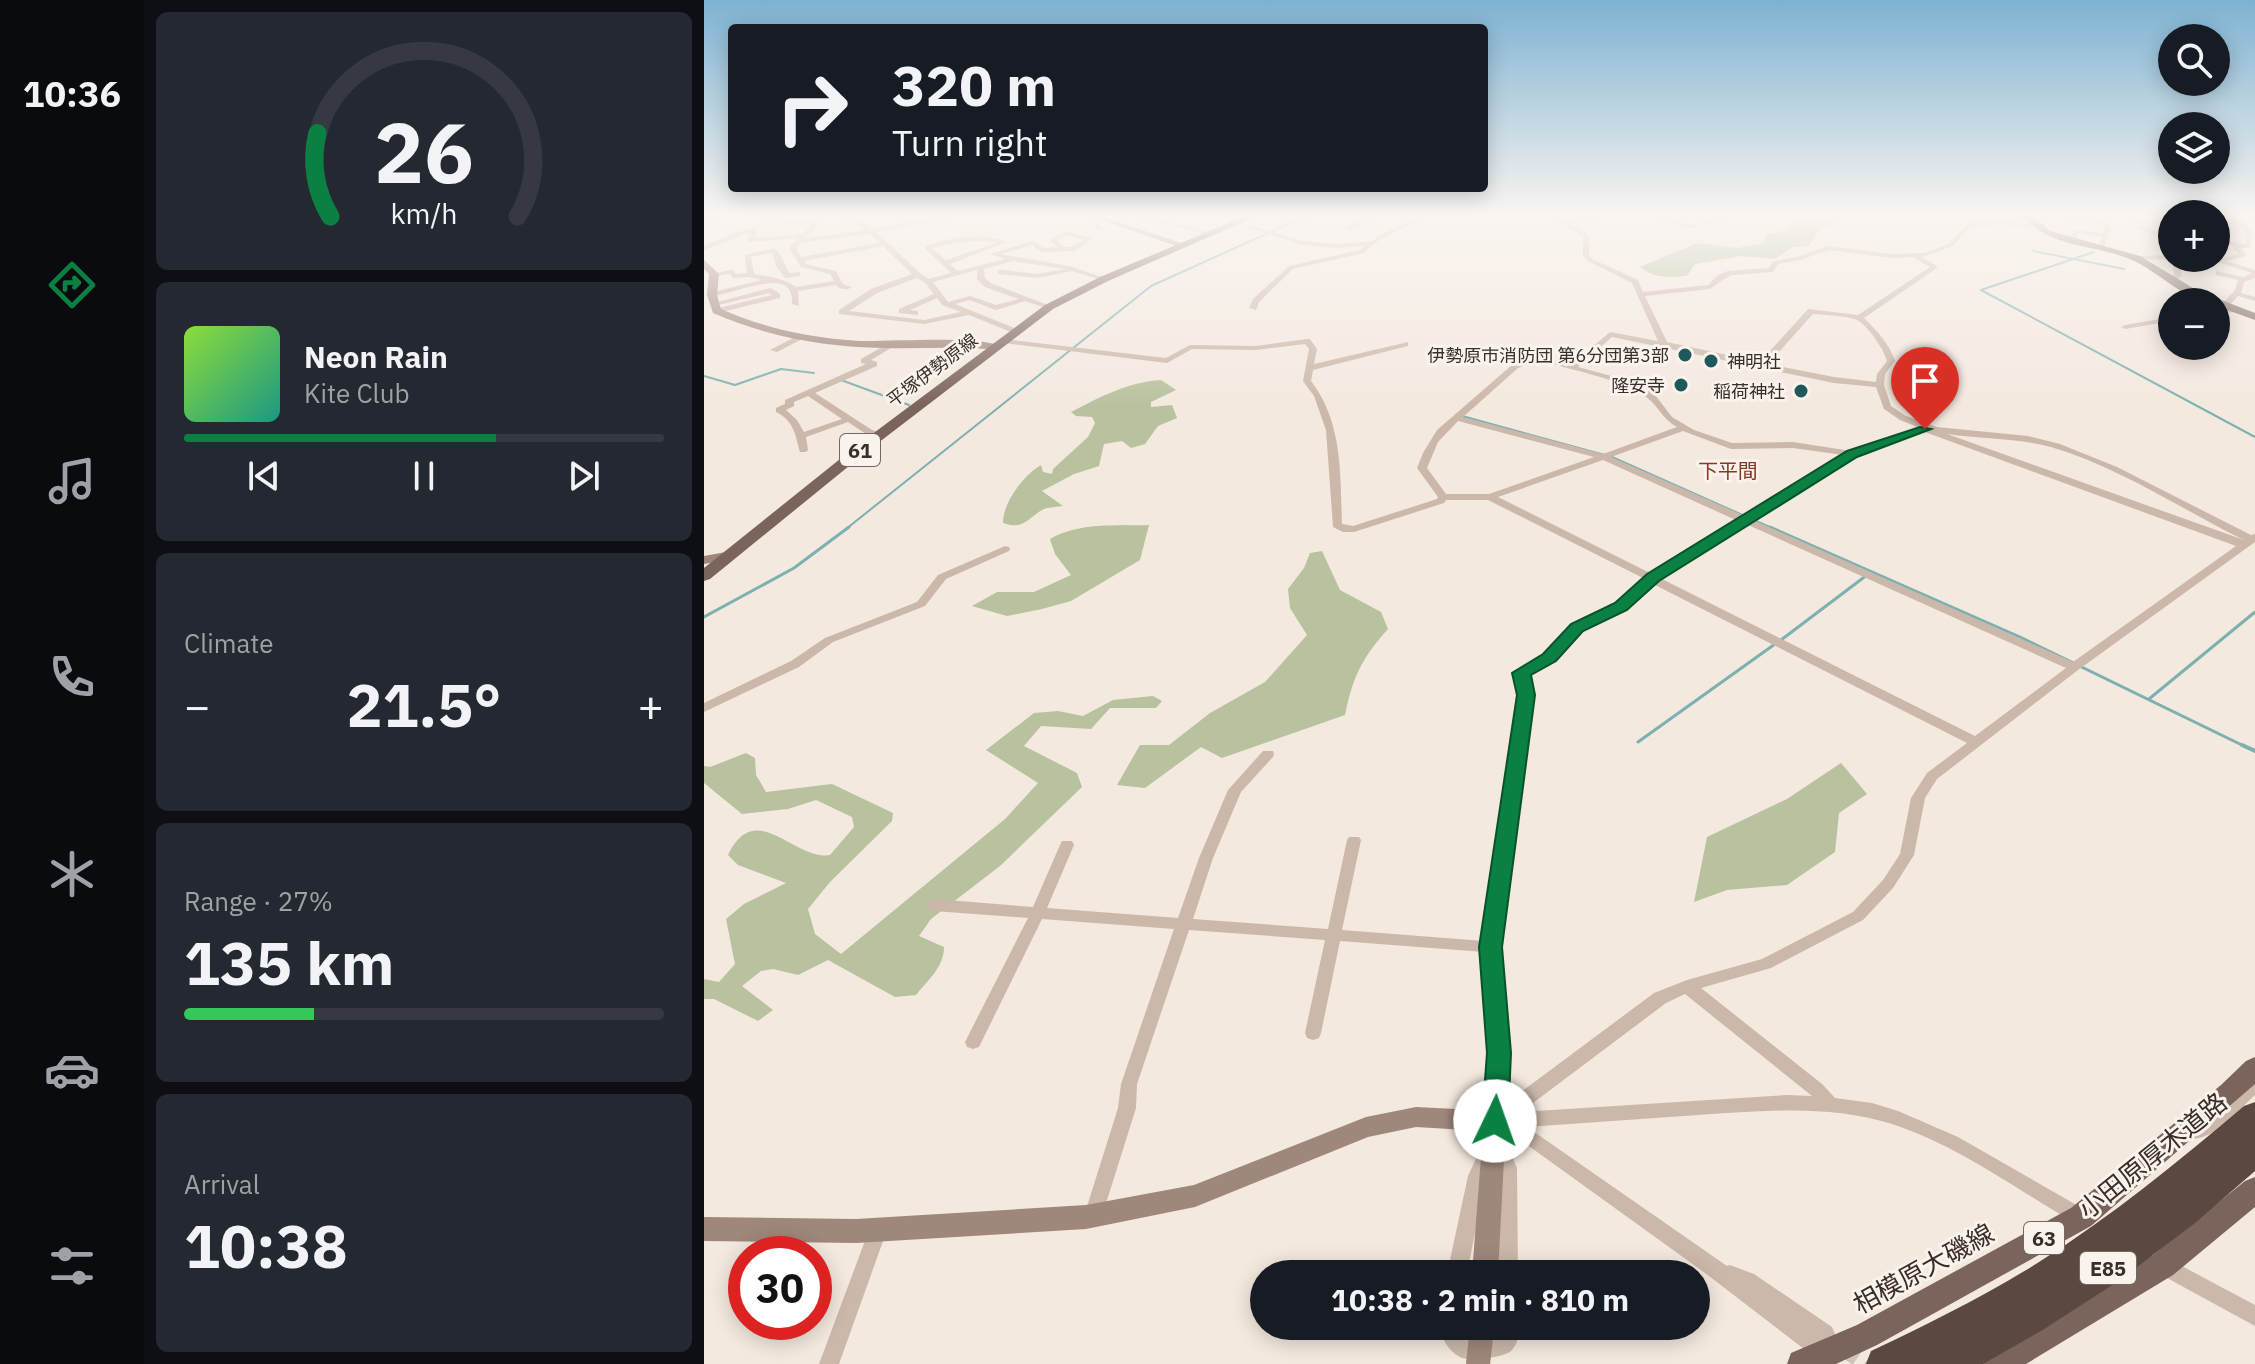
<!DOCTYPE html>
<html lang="en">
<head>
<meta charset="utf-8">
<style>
  body { margin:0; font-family:"IBM Plex Sans","Noto Sans JP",sans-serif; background:#242831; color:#f1f3f6; height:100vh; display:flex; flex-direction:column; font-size:30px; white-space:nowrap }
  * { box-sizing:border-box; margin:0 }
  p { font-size:26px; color:#9ea1a6 }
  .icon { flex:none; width:44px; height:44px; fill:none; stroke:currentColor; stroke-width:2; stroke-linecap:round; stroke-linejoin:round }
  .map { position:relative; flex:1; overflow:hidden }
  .side { display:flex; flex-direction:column; gap:12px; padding:12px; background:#0d0f14; width:560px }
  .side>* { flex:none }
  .banner { position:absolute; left:24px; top:24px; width:760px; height:168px; border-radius:8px; box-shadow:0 4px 20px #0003; background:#171b24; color:#f1f3f6; overflow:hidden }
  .fabs { position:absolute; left:1454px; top:24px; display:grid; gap:16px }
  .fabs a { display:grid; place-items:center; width:72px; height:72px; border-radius:50%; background:#171b24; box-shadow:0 4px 20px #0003; font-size:40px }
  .speed { position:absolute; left:24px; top:1236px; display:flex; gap:16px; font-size:40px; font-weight:700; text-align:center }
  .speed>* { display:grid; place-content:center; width:104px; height:104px; border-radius:50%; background:#171b24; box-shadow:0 4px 20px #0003; line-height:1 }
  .speed .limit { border:12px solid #d22; background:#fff; color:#111 }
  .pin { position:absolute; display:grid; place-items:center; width:68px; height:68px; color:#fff; margin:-82px -34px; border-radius:50% 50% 50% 0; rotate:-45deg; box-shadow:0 0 8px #0007 }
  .pin .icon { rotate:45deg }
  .me { position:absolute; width:88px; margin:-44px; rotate:3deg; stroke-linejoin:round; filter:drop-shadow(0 0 6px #0008) }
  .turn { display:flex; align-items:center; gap:28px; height:168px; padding:0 32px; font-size:36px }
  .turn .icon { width:104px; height:104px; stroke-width:2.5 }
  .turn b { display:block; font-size:56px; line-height:68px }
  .big { font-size:60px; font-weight:800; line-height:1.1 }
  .side .tile { flex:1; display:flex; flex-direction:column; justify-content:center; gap:12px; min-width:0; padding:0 28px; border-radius:12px; background:#242831 }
  .side .dial { align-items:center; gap:0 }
  .dial svg { height:208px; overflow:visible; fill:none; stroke:#363941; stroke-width:7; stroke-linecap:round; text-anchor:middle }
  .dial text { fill:#f1f3f6; stroke:none }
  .song { display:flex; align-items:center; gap:24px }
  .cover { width:96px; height:96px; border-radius:12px; background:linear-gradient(135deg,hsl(90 70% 55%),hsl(170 70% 35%)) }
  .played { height:8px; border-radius:4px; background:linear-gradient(90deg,#0b8043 65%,#363941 65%) }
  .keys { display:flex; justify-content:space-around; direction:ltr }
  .heat { display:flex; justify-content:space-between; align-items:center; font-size:44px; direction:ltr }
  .charge { height:12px; border-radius:6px; background:linear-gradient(90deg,#34c759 27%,#363941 0) }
  .trip { position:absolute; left:546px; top:1260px; width:460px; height:80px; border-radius:40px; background:#171b24; box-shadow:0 4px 20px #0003; font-weight:800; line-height:80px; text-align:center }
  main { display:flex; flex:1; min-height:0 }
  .menu { display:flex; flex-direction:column; width:144px; justify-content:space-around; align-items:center; background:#090b0e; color:#9ea1a6 }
  .menu .icon { width:56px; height:56px }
  .menu .current { color:#0b8043 }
  .menu b { font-size:36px; color:#f1f3f6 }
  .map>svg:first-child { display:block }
</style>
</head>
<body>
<main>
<nav class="menu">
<b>10:36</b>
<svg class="icon current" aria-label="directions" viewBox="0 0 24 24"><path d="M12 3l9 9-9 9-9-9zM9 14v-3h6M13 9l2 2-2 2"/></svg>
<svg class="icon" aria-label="music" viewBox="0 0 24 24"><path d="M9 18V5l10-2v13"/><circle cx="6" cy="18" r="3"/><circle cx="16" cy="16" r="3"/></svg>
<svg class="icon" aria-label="phone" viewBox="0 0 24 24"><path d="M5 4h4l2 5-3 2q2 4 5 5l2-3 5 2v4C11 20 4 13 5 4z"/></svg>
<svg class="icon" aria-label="climate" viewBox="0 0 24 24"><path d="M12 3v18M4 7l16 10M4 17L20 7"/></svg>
<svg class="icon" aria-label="car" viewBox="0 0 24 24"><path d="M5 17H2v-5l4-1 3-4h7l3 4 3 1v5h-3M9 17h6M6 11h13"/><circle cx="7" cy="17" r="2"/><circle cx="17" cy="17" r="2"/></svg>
<svg class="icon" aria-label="filters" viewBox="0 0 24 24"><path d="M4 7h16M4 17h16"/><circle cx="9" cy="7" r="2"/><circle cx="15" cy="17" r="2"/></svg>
</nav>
<section class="side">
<div class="tile dial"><svg viewBox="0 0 100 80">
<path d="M14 69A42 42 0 1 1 86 69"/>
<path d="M14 69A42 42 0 0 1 9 37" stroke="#0b8043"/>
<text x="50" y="56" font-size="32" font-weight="700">26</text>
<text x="50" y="72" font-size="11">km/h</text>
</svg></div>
<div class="tile">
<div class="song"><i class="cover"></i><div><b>Neon Rain</b><p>Kite Club</p></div></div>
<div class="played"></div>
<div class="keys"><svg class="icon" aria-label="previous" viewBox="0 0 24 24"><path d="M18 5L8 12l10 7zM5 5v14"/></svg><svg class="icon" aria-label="pause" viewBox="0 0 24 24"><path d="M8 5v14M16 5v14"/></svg><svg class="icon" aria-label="next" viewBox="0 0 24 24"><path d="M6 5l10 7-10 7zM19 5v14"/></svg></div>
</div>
<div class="tile"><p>Climate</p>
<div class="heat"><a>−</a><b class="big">21.5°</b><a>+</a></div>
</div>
<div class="tile"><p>Range · 27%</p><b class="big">135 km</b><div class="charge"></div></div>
<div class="tile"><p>Arrival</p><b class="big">10:38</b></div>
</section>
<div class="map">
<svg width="1551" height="1364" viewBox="0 0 1551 1364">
  <rect width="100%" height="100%" fill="#f3e9df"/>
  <path fill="#b8c29e" d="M1098 216H1124L1135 225 1117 228 1105 246 1089 247 1071 259 1037 256 991 264 983 276C965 277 951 279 936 267L993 243 1034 248 1059 243 1062 235 1080 230Z
    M457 380 472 390 447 402V407L468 405 473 418 454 426 441 444 427 448 418 441 400 444 395 466 370 474 338 491 359 506C354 507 345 507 340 509 325 516 321 531 299 523 299 502 319 476 337 465L339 472 348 474 349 469 384 437 391 423 388 417 372 416 367 412C396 397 424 382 457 380Z
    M445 525 436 560 367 601 338 609 303 616 268 606 293 592H330L367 575 351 554 346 539C375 522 413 526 445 525Z
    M618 551 636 590 677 612 684 629C658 658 649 676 641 715L518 758 497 747 441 788 413 785 436 745H465L506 713 561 682 603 635 586 608 584 589 600 568 606 553Z
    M449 696 458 701 452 708H406L387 729 337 726 320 746 373 773 378 787 296 866 227 919 215 936 240 947C240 967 224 980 212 995L191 997 124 960 94 975 69 969 57 971 38 986 69 1010 54 1021 10 999H0V979L15 982 31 964 22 919 40 904 82 883 34 865 24 855C52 797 90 861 126 855L150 827 148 817 112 800 84 809 38 814 0 783V766L6 767 42 753 51 758 52 775 62 792 128 784 189 813 188 821 126 882 104 909 111 934 137 954 301 819 334 783 282 750 330 713 354 711 379 716 409 700Z
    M1137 763 1163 794 1135 813 1131 852 1083 885 1023 890 990 902 1003 837 1083 799Z"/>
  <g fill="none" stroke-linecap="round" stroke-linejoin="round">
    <path stroke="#7db0b0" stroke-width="2" d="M1329 251 1420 269
      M1390 252 1277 290 1551 437
      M0 376 31 385 77 369 110 373
      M137 380 205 405
      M758 416 908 457 1070 529
      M142 529 447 286 602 216"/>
    <path stroke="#7db0b0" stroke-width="3" d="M1066 527 1316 637 1542 747
      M0 617 90 568 145 527
      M1077 640 1163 575
      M1445 699 1551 612
      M934 742 1071 644"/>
    <path stroke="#7db0b0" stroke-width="4" d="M1538 745 1551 751"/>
    <path stroke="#cec4bb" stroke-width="18" stroke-dasharray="18 9" stroke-linecap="butt" d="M1139 1347 1163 1364"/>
    <path fill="#cbb8aa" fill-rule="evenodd" d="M0 216H20L0 220Z
      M57 216H63L66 218 83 216 65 222Z
      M117 216H123L102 238 161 230 140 216H147L168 229 238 216H248L245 218 172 232 216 273 225 279 247 273 221 248V246C245 237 279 232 303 242L246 264 254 271 301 259 286 254 329 241 340 248 353 247 345 240 362 231 388 239 370 251 338 252 328 245 297 254 365 266 404 279 400 281 368 271 334 278 294 274V270H297L334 274 361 269 309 261 280 269 281 278 287 283 349 307 345 309 321 301 292 310 266 300 251 304 315 330 316 332 312 334 265 315 220 324 135 314V310L167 289 208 274 179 246 100 261 102 264 132 271 139 284 148 287C144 291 134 289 132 285L94 291 95 306 88 304C88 300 88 295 86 291 77 271 22 296 5 297V293L58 280 46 277 30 278 26 274 10 276 6 274 28 270 32 274 43 273 41 255 70 248C77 252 80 266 86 273L96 272V276L81 278 72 266 68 253 47 257 50 274C63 276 82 279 92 287L130 281 126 274 97 267 85 248 94 238 46 242 43 240 46 233 0 250V246L33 232 51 228 54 230 51 238 98 234 108 224 76 226 73 224 76 222 112 220ZM166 234 176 243 97 257 92 248 97 243ZM363 235 380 240 368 247H361L353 240ZM272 241 292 243 242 260 228 248 251 243ZM273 270V279L281 287 315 299 292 305 266 296 244 302 229 282ZM213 278 221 283 230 294 195 309V313L214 315V311L206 310 233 298 238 305 257 312 220 320 145 311 173 293Z
      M431 216H440L509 233 506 235Z
      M652 216H660L667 219 646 230H642V228L658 219Z
      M716 216H723C703 229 676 235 660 253L589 269 555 302 552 310 545 308 549 299 585 266 656 250 660 246 634 248 598 245 532 223V221L599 241 634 244 668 241 674 236Z
      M847 216H854L861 220 898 216 895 218 866 223 885 235V255L888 259 934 280 939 292 1004 285 1014 275 1024 271 1064 268 1070 261 1093 257 1124 246 1188 254 1221 253 1245 244 1265 223 1297 221 1335 225V227L1333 228 1297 225 1267 227 1249 246 1218 257 1233 266V268L1160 318C1173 331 1185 343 1191 361L1181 374 1180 385 1187 406 1202 416 1233 427 1324 436 1356 444 1413 467 1547 535 1551 534V542L1374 670 1233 779 1221 798 1210 855 1189 888 1159 920 1067 968 997 988 1118 1084 1131 1098 1168 1103 1194 1111 1254 1137 1383 1211 1386 1217 1383 1223 1377 1226 1371 1223C1312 1189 1253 1145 1188 1124 1124 1104 1059 1111 994 1115 937 1119 880 1123 823 1127L1023 1266 1026 1265 1050 1274 1128 1327 1131 1334 1128 1341 1124 1343 1130 1352 1127 1359 1120 1362 1113 1359 1001 1273 815 1139 785 1126 782 1121 787 1053 780 952 636 941 617 1033 615 1038 609 1040 603 1038 601 1033 621 940 485 930 433 1084 432 1108 398 1216 395 1222 389 1225 383 1222 380 1216 414 1108 417 1084 470 929 338 919 275 1047 269 1049 263 1047 261 1042 324 918 230 911 225 909 223 905 225 901 230 899 329 907 356 845 358 841H368L370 845 343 908 474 918 495 858 524 790 559 751H569L570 754 569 757 537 792 509 858 489 919 624 929 643 840 645 837H655L657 840 638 930 780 941 816 695 811 673 842 655 869 625 913 605 941 579 784 500H742L740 503 650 532H639L629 527 622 430 610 396 599 381 605 349 601 344 552 350 488 349 463 363 300 343 296 341 300 339 462 358 486 345 552 346 603 339H606L613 349 610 364 704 342V346L609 370 607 381C639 423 636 473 638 524L649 526 733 499 734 497 713 468 719 453 733 430 808 365 822 358 834 356 867 365 906 332 954 341 928 283 884 261 879 255V236ZM1125 250 1188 258 1209 257 1226 267 1154 315 1104 309 1056 362 963 342 941 296 1006 289 1020 279 1028 275 1069 272 1074 264 1096 260ZM1109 314C1120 315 1144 316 1153 320 1165 327 1179 348 1183 361L1173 374 1172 382 1130 377 1064 364ZM908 337 1130 383 1172 387 1180 409 1196 420 1216 428 1147 451 1089 442 1028 443 990 430 968 417 951 395 930 382 874 367ZM834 360C866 370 915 378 942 397 955 406 957 418 973 427L899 454 759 417 814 368ZM754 421 890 457 785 494H742L723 468 734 442ZM979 431 1027 449 1089 448 1139 455 1041 516 907 457ZM1221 432 1532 546 1369 662 1049 520 1151 456ZM1243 434C1278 439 1312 438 1347 447 1415 467 1477 509 1540 540ZM899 460 1034 521 948 574 794 497ZM1042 524 1362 668 1271 736 956 578ZM949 584 1263 743 1223 773 1207 798 1196 854 1179 880 1149 912 1058 959 983 980 950 993 801 1104 803 1053 795 947 828 695 823 674 850 659 877 629 921 609ZM981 994 1108 1096 1083 1095 817 1112 962 1003Z
      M953 216C964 215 972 224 984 225 997 226 1013 215 1028 216L984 229Z
      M1360 216H1399L1394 218 1408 226 1399 250 1394 249 1398 237 1375 233 1367 243 1362 242 1371 230 1399 233 1401 227 1387 220Z
      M1422 216H1429L1439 221V227L1468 235V239L1434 229V223Z
      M1512 217 1542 223 1548 234 1547 247 1536 249 1542 254V256L1523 261 1551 270V278L1540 282 1537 293 1551 297V301L1534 296 1523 308 1516 306 1531 290 1534 280 1512 275V271L1540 277 1548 273 1501 258 1515 259 1535 254 1529 249 1531 246 1512 243V239L1542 244V234L1537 226 1512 221Z
      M400 219 405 220 394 224 399 228V230H395L385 224Z
      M1512 226 1518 228 1519 229 1516 231 1512 230Z
      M1468 255V258H1474L1478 276 1470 283 1466 281 1470 276 1468 259 1432 260 1429 258 1432 256Z
      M67 288 76 294V298L13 313 9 311 10 309 68 295 65 293 10 306 6 304Z
      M1527 307 1534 309 1512 319V314Z
      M1468 317V321L1421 329 1417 327 1421 325Z
      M97 334 104 336 73 352 66 350Z
      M185 343 192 345 167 360 173 362V366L111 393 168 430 179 433V437L162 434 144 422 102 437 104 450 102 452H96C91 434 90 421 72 412V408L81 404V400L162 364 157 363V359ZM104 396 138 419 100 432 93 420 82 410 90 406V402Z
      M301 546 305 547 306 549 305 551 242 579 221 606 129 642 95 667 0 712V703L87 661 121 638 213 602 234 575Z
      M1551 1077V1095C1532 1112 1506 1147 1478 1137L1475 1132 1478 1127 1497 1122 1545 1079Z
      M795 1139 801 1141 813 1168 814 1274H794L795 1168 786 1147 789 1141Z
      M781 1150 787 1152 790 1158 782 1176 763 1274H743L764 1176 775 1152Z
      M174 1221 181 1224 183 1230 135 1364H115L165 1230 167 1224Z
      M1459 1256 1551 1305V1326L1452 1272 1450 1265 1452 1258Z
      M733 1326H753L755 1331 765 1340 793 1336 795 1326H815C815 1335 814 1344 807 1351 801 1357 764 1362 756 1357 743 1350 739 1339 733 1326Z"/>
    <path fill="#9f877b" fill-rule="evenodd" d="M386 216H397L483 245 475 247Z
      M0 260 15 274 13 295 17 309C62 329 108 338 156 341 184 342 279 335 297 347L292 350C255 346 217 349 180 348 121 347 64 337 9 313L3 295 5 274 0 269Z
      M22 552 29 556 27 559 0 564V556Z
      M712 1107 791 1111 799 1114 802 1121 794 1274H768L779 1131 712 1127 664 1137 491 1207 382 1229 152 1243 0 1241V1217L152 1219 382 1205 490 1185 662 1117Z"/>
    <path fill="#7b645b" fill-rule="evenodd" d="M541 216H553L404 281 349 309 161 453 6 579 0 581V568L151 447 341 305 396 277Z
      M1319 216H1329L1346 231 1436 256 1494 291 1551 313V320L1512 306V302C1480 302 1456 272 1428 260 1389 243 1349 250 1319 216Z
      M1551 1057V1084L1387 1226 1173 1345 1132 1364H1083L1087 1353 1153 1325 1367 1208 1517 1085 1542 1061Z
      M1551 1177V1207L1469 1275 1322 1364H1279L1283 1353 1449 1255 1541 1181Z"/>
    <path fill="#5a4841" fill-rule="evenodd" d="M1551 1102V1171L1491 1223 1416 1280 1337 1331 1279 1364H1162L1167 1351C1224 1324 1281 1296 1335 1262 1408 1216 1474 1162 1540 1106Z"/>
    <path stroke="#9f877b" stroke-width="24" d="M774 1364 777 1337"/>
  </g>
  <linearGradient id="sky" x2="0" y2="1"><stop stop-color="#7db2d2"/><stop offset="0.53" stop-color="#faf5f1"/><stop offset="1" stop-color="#faf5f1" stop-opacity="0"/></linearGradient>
  <rect width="1551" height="406" fill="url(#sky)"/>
  <path fill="#0b8043" stroke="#07532c" stroke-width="2" d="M1216 427 1227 429 1153 457 955 581 923 610 879 631 852 661 827 675 831 695 798 947 807 1053 804 1121 801 1129 791 1133 782 1129 778 1121 783 1053 775 947 813 695 808 673 839 654 867 624 911 603 943 574 1143 451Z"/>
  <g fill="#1f595b" stroke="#faf3ec" stroke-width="3">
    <circle cx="981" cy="355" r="8"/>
    <circle cx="1007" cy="361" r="8"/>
    <circle cx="977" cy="385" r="8"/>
    <circle cx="1097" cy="391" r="8"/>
  </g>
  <g text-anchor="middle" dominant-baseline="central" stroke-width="6" stroke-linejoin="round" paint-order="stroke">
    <g font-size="18" fill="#392e2a" stroke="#faf3ec" text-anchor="end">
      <text x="965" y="355">伊勢原市消防団 第6分団第3部</text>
      <text x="1023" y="361" text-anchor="start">神明社</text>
      <text x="961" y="385">隆安寺</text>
      <text x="1081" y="391">稲荷神社</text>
    </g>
    <g font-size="18" fill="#392e2a" stroke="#faf3ec">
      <text transform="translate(228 370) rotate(-37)">平塚伊勢原線</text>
    </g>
    <g fill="#faf3ec" stroke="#736964" stroke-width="2">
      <rect x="136" y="434" width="40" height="32" rx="6"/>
      <rect x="1320" y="1222" width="40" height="32" rx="6"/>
      <rect x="1376" y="1252" width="56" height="32" rx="6"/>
    </g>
    <g font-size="20" font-weight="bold" fill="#392e2a">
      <text x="156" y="450">61</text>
      <text x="1340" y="1238">63</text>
      <text x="1404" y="1268">E85</text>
    </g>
    <g font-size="20" fill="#883722" stroke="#faf3ec">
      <text x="1024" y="470">下平間</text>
    </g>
    <g font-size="26" fill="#392e2a" stroke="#faf3ec">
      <text transform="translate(1448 1155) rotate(-39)">小田原厚木道路</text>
      <text transform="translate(1219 1268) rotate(-29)">相模原大磯線</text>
    </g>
  </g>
</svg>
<div class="fabs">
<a><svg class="icon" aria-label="search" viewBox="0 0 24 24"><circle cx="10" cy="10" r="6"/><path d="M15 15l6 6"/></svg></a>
<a><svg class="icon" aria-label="layers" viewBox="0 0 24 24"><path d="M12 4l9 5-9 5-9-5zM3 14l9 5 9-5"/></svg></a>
<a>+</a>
<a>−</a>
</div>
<div class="speed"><div class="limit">30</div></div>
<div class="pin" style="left:1221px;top:429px;background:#d93025"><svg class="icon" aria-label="arrive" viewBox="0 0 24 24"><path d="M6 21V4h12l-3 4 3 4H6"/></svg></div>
<svg class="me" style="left:791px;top:1121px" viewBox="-20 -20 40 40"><circle r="19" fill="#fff"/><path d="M0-13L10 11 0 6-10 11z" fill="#0b8043"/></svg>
<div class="trip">10:38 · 2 min · 810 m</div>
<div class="banner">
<div class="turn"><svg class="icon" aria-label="right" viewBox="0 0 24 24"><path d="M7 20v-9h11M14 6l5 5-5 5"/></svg><div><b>320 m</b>Turn right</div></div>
</div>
</div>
</main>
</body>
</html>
